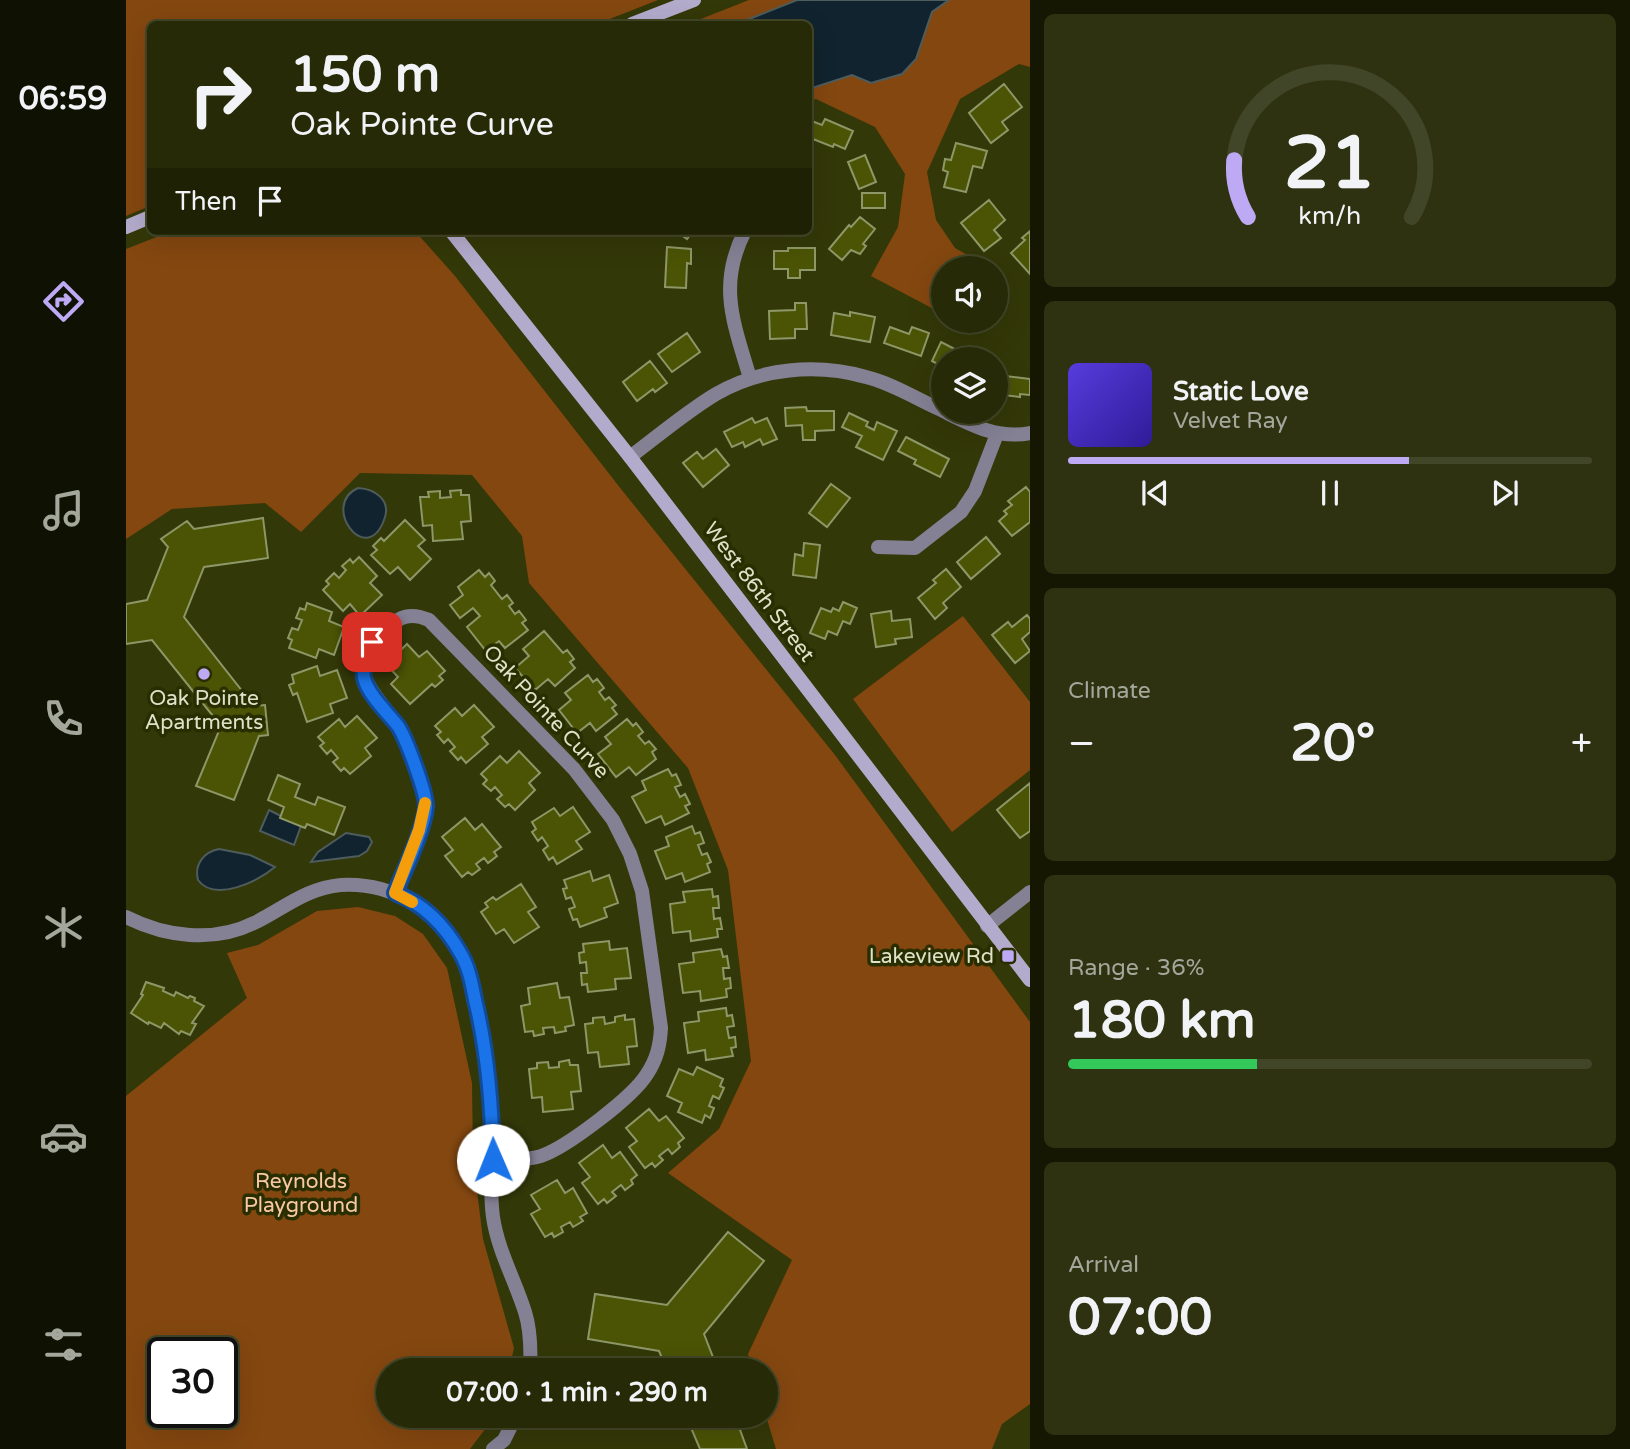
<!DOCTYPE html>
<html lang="en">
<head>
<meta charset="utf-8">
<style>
  body { margin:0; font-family:"Varela Round",sans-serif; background:#2e3210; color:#f1f3f6; height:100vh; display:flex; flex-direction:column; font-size:26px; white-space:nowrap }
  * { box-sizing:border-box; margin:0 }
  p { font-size:23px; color:#a4a79b }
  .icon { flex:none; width:38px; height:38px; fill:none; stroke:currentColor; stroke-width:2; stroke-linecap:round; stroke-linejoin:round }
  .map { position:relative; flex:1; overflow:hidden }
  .sheet { display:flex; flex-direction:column; gap:14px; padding:14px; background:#151703; width:600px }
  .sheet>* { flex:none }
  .hud { position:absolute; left:21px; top:21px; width:665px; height:214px; border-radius:10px; box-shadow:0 7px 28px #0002,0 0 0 2px #424628; background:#262a06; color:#f1f3f6; overflow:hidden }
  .fabs { position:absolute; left:805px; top:256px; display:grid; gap:14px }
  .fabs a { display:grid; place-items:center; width:77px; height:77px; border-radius:50%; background:#262a06; box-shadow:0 7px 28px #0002,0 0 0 2px #424628; font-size:35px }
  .speed { position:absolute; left:21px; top:1337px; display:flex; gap:14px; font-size:35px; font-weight:700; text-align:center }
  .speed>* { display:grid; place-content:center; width:91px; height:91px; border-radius:50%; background:#262a06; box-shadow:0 7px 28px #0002,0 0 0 2px #424628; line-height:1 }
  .speed .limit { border:4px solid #111; border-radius:10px; background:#fff; color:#111 }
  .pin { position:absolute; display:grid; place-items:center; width:60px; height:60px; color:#fff; margin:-30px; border-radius:14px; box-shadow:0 4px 10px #0006 }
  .me { position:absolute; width:77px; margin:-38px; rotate:359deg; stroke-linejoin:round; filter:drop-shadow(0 0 5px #0008) }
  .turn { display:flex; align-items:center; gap:24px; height:147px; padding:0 28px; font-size:32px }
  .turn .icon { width:91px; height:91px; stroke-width:2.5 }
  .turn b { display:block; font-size:49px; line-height:60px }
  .then { display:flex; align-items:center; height:66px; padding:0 28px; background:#0003; gap:14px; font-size:26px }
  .big { font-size:52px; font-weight:700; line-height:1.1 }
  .sheet .card { flex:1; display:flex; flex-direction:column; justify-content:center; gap:10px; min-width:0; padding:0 24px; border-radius:10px; background:#2e3210 }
  .sheet .dial { align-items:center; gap:0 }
  .dial svg { height:182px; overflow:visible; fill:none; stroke:#424628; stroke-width:7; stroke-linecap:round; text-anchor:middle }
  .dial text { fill:#f1f3f6; stroke:none }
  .song { display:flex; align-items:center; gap:21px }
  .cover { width:84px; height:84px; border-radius:10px; background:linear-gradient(135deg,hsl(250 70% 55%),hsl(250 70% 35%)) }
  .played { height:7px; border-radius:4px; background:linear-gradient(90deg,#bea9f5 65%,#424628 65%) }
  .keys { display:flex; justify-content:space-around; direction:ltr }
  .heat { display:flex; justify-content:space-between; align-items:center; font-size:38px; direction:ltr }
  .charge { height:10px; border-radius:5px; background:linear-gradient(90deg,#34c759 36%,#424628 0) }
  .trip { position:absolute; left:250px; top:1358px; width:402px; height:70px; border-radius:35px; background:#262a06; box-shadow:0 7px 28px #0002,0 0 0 2px #424628; font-weight:700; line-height:70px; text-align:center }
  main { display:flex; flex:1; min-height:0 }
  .tabs { display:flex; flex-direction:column; width:126px; justify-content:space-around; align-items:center; background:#0f1102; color:#a4a79b }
  .tabs .icon { width:49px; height:49px }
  .tabs .on { color:#bea9f5 }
  .tabs b { font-size:32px; color:#f1f3f6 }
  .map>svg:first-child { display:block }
</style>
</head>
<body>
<main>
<nav class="tabs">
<b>06:59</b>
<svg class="icon on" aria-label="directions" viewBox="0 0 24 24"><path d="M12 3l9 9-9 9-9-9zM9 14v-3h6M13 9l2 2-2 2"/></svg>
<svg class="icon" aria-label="music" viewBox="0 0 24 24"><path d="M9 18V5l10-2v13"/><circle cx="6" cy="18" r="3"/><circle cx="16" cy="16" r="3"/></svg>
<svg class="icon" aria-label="phone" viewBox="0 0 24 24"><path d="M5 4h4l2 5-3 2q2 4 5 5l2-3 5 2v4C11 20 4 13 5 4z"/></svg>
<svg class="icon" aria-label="climate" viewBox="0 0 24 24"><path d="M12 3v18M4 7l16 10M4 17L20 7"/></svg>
<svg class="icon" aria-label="car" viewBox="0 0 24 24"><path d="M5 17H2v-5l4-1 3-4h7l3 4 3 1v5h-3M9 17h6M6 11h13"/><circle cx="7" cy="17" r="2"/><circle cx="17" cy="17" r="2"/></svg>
<svg class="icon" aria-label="filters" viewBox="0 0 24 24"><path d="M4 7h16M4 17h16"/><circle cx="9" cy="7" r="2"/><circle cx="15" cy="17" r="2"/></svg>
</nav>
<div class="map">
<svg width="904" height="1449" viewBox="0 0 904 1449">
  <rect width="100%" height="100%" fill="#333808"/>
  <path fill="#844710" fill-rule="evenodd" d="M0 0H532L471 24H24V206L0 216Z
    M623 0H671L611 24H562Z
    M823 0H904V67L893 64 834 99 801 172 810 220 829 248 864 268H817V314L745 276 772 227 779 174 749 127 690 99 683 101V89L726 75 745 83 790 59 806 12Z
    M46 231H289L329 276 495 489 709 755 904 1022V1404L876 1424 866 1449H650L640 1416V1370H627L622 1354 666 1260 542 1173 593 1129 625 1061 602 870 562 768 403 583 396 536 346 475 234 473 175 532 139 503 46 509 0 539V249Z
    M837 616 904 702V770L826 832 727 699Z
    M232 907 269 916 297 934 321 968 346 1083 347 1159 357 1239 388 1348 383 1370H262V1416H369L344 1449H0V1096L121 998 101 953 132 945 191 911ZM37 1353H96V1412H37Z"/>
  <path fill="#11232e" stroke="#4e5c5c" stroke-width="2" d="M671 0H823L806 12 790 59 776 74 745 83 726 75 683 89 682 24H611Z
    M232 488C249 489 266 500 258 520 240 568 194 505 232 488Z
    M143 810 175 826 168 845 134 831Z
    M220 833 243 837 246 842 241 851 233 856 185 862 192 852Z
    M93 849 124 855 149 867C132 881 89 903 72 880 68 864 78 852 93 849Z"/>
  <path fill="#4b5305" stroke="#8e9767" stroke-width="2" d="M878 84 896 107 876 122 882 130 865 143 843 113Z
    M699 119 727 131 719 149 708 144 707 147 682 137 683 120 696 125Z
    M830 143 861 151 856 168 847 166 840 192 818 187 822 172 817 170 819 159 825 160Z
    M739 155 750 182 733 189 722 162Z
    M736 193H759V208H736Z
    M863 200 879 220 868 230 875 238 858 251 835 223Z
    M734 217 749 229 737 244 740 246 734 254 725 250 716 260 703 249 723 225 725 227Z
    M550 231H567L561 239Z
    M904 231V274L885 253 899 240 896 238Z
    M541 247 565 249V264L561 263 560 288 539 287Z
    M662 248H689V270H674V278H662V269H648V251H662Z
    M669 303H680L681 329H669V338L644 339 643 311 669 310Z
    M724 312 749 317 744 342 705 335 708 313 724 316Z
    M764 327 783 334 786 327 803 333 795 356 758 343Z
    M561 333 574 352 546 372 532 354Z
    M815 342 848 359H817V367L806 361Z
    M524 361 541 383 529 392 527 389 511 401 497 382Z
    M870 375 904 379V395L894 394V397L870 394Z
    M680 407 681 411H708V430L689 431V440H677L676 425 660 426 659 408Z
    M723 413 742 422 740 426 748 430 751 422 771 431 757 460 730 447 736 436 716 427Z
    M626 418 629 423 641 418 651 439 637 445 634 439 619 447 617 442 606 447 598 432Z
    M780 437 823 459 814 477 788 464 790 460 772 451Z
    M590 449 603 465 577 487 557 463 571 452 577 459Z
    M705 484 724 498 701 527 683 513Z
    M900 487 904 492V522L886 536 873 521 881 514 878 511 886 505 882 501Z
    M335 490V495H343L345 521 335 522 337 539 307 541 306 525 297 526 294 497H303L302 492 314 491V498L325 497 324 491Z
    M137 518 142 558 78 567 58 617 128 706 139 705 142 735 133 736 108 800 70 786 95 726 26 640 0 644V604L21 600 42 547 35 539 61 521 68 529Z
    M279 520 299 540 292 546 305 559 284 580 272 567 264 574 245 555 251 550 247 546 255 538 258 541Z
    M860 537 874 554 845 579 831 562Z
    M678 543 694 545 690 578 667 575 669 554 677 556Z
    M233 557 251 576 244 583 256 595 234 616 224 604 217 611 197 590 203 584 200 581 208 573 213 578 220 570 216 566 224 559 227 563Z
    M820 569 835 587 817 603 821 608 809 619 792 598 810 583 807 580Z
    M353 570 359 577 363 573 369 581 365 585 376 599 381 595 387 603 383 606 389 614 393 611 400 620 396 623 402 630 379 648 373 641 360 651 341 627 354 616 347 608 334 618 324 605 337 595 332 587Z
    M717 602 731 608 724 624 717 621 711 635 702 631 699 639 684 633 695 608 705 612 707 608 713 611Z
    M181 603 206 612 203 621 218 627 208 655 193 649 190 658 163 648 166 640 162 638 166 628 172 630 176 620 170 618 174 608 179 610Z
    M765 611 766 621 784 619 786 637 769 639 770 644 750 647 745 614Z
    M901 615 904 619V632L896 639 904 651 889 663 866 635 882 622 886 627Z
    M418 631 437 653 441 650 448 659 444 662 449 668 429 686 422 679 409 690 389 668 403 656 397 649Z
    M281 644 293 657 301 651 319 671 313 676 317 680 309 687 306 684 284 704 265 684 272 677 260 664Z
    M191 666 194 676 211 670 221 698 204 704 207 713 181 722 171 693 167 695 163 685 168 683 166 675Z
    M462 675 467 682 471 679 478 688 473 692 479 700 483 697 490 705 486 708 491 714 470 731 464 723 451 733 433 710 445 700 439 693Z
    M348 705 368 727 356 737 362 744 340 763 335 757 332 760 324 751 329 747 322 739 318 743 311 735 315 732 309 726 329 708 336 716Z
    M231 716 251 738 239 748 245 756 224 774 218 768 215 771 207 762 212 758 205 750 201 754 194 746 198 743 192 737 213 719 219 727Z
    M501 719 507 726 510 723 517 732 512 736 519 744 523 741 530 749 526 752 530 759 510 775 503 767 490 777 472 754 485 744 479 737Z
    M393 751 414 773 403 783 409 790 389 810 383 804 379 807 371 799 376 795 369 787 365 791 357 784 361 780 355 774 374 756 381 763Z
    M542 769 546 776 550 774 555 785 549 787 554 797 559 794 564 804 559 806 563 813 539 825 535 816 520 823 506 797 520 790 516 781Z
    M152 775 174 784 169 797 189 805 192 797 219 807 208 835 181 824 179 828 154 818 158 807 142 800Z
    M904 783V831L894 838 871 810Z
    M447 807 464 832 450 841 456 849 431 864 427 857 423 860 417 850 422 846 416 837 412 841 406 832 410 829 406 822 428 808 434 816Z
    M339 818 349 830 356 824 375 847 368 852 371 856 362 863 358 858 350 864 354 869 346 875 342 872 336 877 319 856 327 850 316 837Z
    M566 826 569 834 574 832 578 843 572 845 576 855 581 853 585 862 581 864 584 872 559 882 556 873 540 879 529 851 543 846 540 837Z
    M464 871 467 881 483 875 492 903 478 908 481 917 454 927 451 919 447 920 443 909 449 907 445 897 440 899 437 889 441 888 438 880Z
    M395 884 410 907 402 912 413 927 388 943 378 929 370 934 355 912 362 907 359 903 367 897 370 900Z
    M586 889 587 897 592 896 593 908H587L588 919 594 918 596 929H591L592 937 565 941 564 931 547 933 544 904 559 902 557 892Z
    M483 941 484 950 501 948 505 978 489 979 490 989 462 992 461 984 456 985 455 973H461L460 962 454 963 453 953 458 952 457 944Z
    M595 949 597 957 601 956 603 968H597L598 979 604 978 605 988 600 989 601 997 575 1001 574 991 557 993 553 964 568 962 567 953Z
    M20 982 38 988 37 991 48 996 50 992 62 998 64 996 69 998 68 1001 78 1006 66 1023 70 1024 64 1035 55 1031 53 1034 38 1023 35 1028 23 1022 22 1024 5 1013 17 995 15 994Z
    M431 983 434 998 443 997 448 1025 439 1027 440 1031 429 1033 428 1027 417 1028 418 1034 408 1036 407 1031 399 1032 395 1006 404 1004 402 988Z
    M600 1008 601 1016 606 1015 608 1026 601 1027 603 1038 609 1037 610 1047 605 1048 607 1056 580 1060 579 1050 562 1053 558 1023 573 1021 572 1012Z
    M499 1015V1020L508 1019 511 1046 501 1047 503 1064 474 1067 472 1052 462 1053 459 1024 467 1023V1018L478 1017 479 1024 489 1022V1017Z
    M443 1060 444 1065H452L455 1091 445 1092 447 1109 417 1112 416 1097 406 1098 403 1069 411 1068V1063L422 1062 423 1068 433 1067V1062Z
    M571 1067 597 1079 594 1086 598 1088 593 1099 587 1096 583 1106 588 1108 584 1118 579 1115 576 1123 552 1112 556 1103 541 1096 553 1069 567 1075Z
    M523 1109 533 1121 540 1116 558 1138 552 1143 554 1147 546 1154 542 1149 533 1156 537 1160 529 1167 526 1163 519 1168 503 1147 511 1141 500 1128Z
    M477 1145 486 1158 494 1152 511 1175 505 1180 507 1184 499 1190 495 1185 486 1192 490 1196 481 1203 478 1199 472 1204 456 1183 464 1177 453 1163Z
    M431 1180 439 1193 447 1188 461 1213 454 1217 457 1221 447 1227 444 1222 435 1227 437 1232 428 1237 426 1233 419 1237 405 1214 414 1209 405 1195Z
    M602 1232 638 1261 578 1334 592 1370H541L533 1351 462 1339 469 1294 541 1305Z
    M560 1416H609L621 1449H574Z"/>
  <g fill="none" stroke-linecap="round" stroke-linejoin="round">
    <path stroke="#858195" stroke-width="14" d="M619 231C591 285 608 324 624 378
      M504 457C532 436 560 412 590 394 635 368 690 363 740 377 765 383 789 398 813 409 842 423 870 440 904 433
      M752 547 789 548 835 512 849 491 871 434
      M269 893C279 869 303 824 299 797 297 783 281 740 273 728 248 689 215 671 260 629 274 616 285 612 303 620L448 769 487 820 504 854 516 891 535 1028C534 1045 531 1059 521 1074 507 1097 441 1147 415 1156 400 1161 383 1159 367 1160
      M0 917C39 937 88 943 128 923 157 909 180 888 215 885 265 882 313 910 336 955 343 969 346 986 349 1001 360 1044 365 1088 366 1132 367 1161 363 1189 367 1217 372 1251 389 1280 399 1312 405 1331 405 1351 404 1370
      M861 926 904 892
      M367 1449 378 1440 390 1416"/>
    <path stroke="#b3abcb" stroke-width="14" d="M506 24 568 0
      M0 227 24 217
      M325 231 504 457 904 980"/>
  </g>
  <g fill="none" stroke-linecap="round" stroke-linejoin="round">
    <defs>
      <path id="route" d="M246 642C241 653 236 665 238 678 243 696 261 712 272 726 280 738 301 794 300 807 298 830 278 871 269 893 298 904 320 927 335 954 343 968 346 984 349 1000 362 1053 366 1106 367 1160"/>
    </defs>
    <use href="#route" stroke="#114b97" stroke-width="18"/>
    <use href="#route" stroke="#1a73e8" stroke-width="12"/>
    <path stroke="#f59e0b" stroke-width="12" d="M286 902 269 893 293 830 299 803"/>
  </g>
  <g fill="#bea9f5" stroke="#292e00" stroke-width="2.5">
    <circle cx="78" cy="674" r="7"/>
    <rect x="875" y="949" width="14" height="14" rx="3.5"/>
  </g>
  <g text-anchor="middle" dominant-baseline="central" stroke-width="7" stroke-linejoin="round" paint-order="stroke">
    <g font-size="21" fill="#dde2c9" stroke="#292e00">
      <text transform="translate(633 592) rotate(53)">West 86th Street</text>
      <text transform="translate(420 712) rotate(47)">Oak Pointe Curve</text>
    </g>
    <g font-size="21" fill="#dde2c9" stroke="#292e00">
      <text x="78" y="698">Oak Pointe<tspan x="78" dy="24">Apartments</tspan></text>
      <text x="868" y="956" text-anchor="end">Lakeview Rd</text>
    </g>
    <g font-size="21" fill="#fac8a4" stroke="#292e00">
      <text x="175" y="1181">Reynolds<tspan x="175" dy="24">Playground</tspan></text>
    </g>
  </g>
</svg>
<div class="fabs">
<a><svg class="icon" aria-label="sound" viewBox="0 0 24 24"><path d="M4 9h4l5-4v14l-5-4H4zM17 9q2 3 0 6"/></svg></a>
<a><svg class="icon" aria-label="layers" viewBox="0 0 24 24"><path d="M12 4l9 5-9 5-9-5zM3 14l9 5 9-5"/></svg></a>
</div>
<div class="speed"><div class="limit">30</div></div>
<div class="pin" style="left:246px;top:642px;background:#d93025"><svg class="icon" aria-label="arrive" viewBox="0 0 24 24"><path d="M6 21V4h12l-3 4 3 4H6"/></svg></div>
<svg class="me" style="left:367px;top:1160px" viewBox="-20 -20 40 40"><circle r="19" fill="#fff"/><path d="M0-13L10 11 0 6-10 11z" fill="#1a73e8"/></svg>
<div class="trip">07:00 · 1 min · 290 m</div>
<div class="hud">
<div class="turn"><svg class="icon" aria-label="right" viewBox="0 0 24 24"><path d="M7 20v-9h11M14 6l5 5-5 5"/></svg><div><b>150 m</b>Oak Pointe Curve</div></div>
<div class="then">Then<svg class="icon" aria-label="arrive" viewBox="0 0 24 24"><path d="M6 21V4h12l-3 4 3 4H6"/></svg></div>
</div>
</div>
<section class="sheet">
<div class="card dial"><svg viewBox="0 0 100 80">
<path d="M14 69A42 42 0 1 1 86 69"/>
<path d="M14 69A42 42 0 0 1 8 44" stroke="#bea9f5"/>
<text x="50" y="56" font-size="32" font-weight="700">21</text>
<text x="50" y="72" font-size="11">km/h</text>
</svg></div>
<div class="card">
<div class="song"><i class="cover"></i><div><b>Static Love</b><p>Velvet Ray</p></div></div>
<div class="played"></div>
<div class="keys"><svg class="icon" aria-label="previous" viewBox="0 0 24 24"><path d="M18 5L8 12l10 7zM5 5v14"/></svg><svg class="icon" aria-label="pause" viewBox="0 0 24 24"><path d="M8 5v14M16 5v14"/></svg><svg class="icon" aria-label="next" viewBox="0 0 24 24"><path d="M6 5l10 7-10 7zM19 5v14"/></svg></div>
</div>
<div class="card"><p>Climate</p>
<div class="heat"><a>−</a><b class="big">20°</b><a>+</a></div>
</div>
<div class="card"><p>Range · 36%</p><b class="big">180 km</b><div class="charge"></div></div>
<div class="card"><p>Arrival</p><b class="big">07:00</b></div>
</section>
</main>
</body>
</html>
